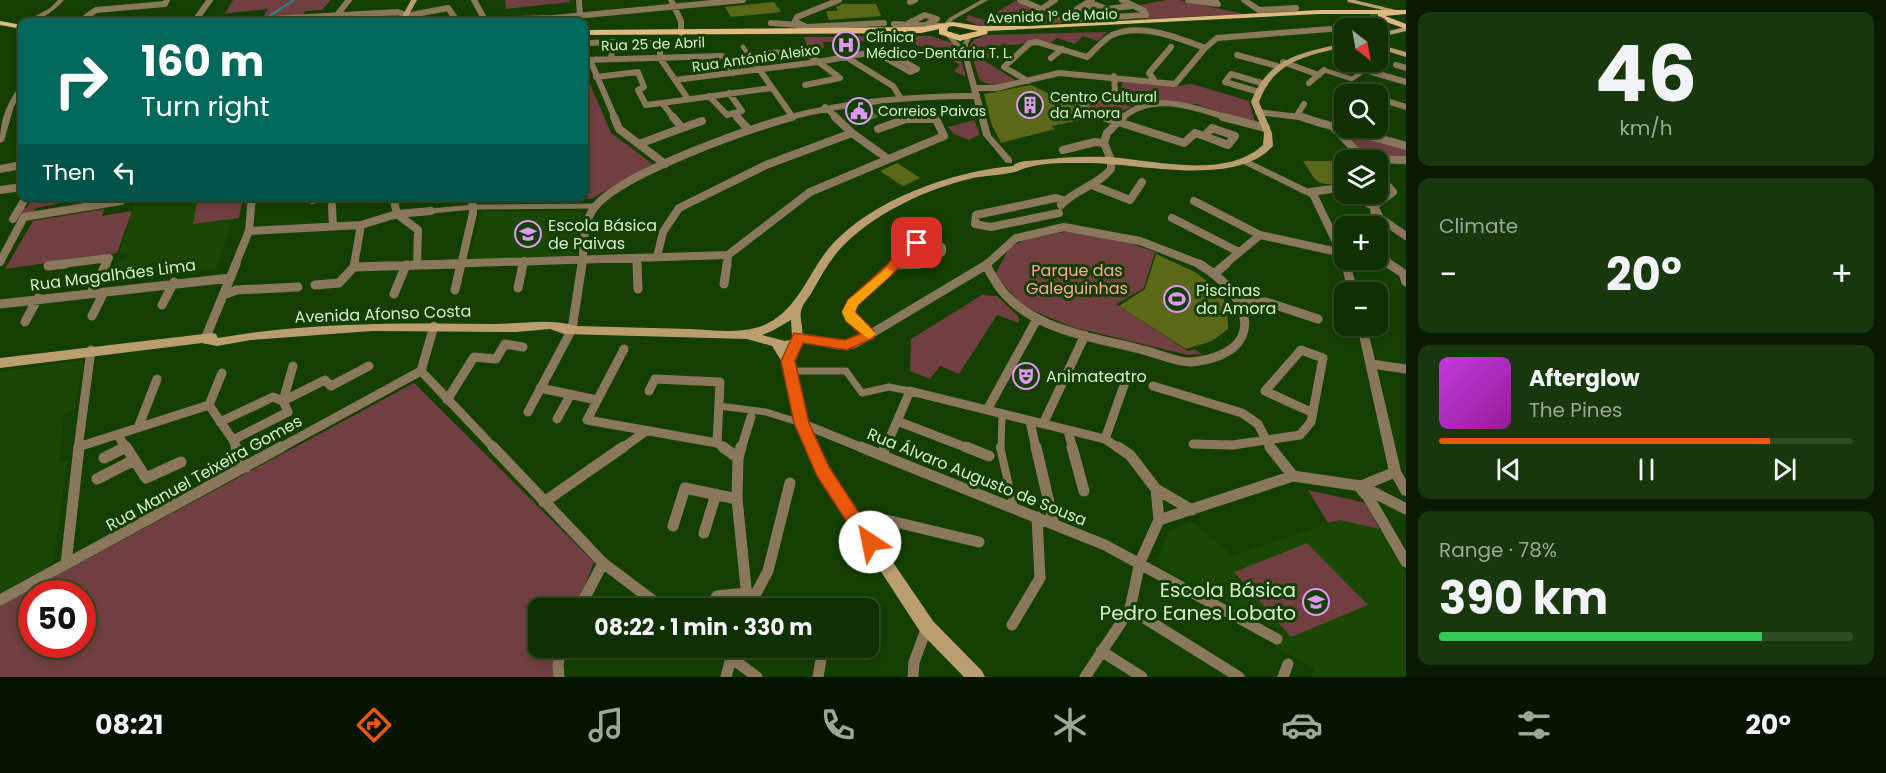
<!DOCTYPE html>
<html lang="en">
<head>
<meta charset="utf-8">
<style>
  body { margin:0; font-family:Poppins,sans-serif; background:#19370c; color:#f1f3f6; height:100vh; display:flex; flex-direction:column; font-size:22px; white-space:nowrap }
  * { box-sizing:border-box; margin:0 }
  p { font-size:20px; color:#9ca999 }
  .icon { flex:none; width:33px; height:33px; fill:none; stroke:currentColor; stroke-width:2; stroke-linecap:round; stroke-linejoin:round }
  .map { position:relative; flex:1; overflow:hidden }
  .sheet { display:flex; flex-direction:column; gap:12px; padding:12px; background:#091a01; width:480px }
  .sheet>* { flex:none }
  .hud { position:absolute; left:18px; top:18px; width:570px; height:183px; border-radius:12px; box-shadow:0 3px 9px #0003,0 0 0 2px #304a24; background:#00695c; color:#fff; overflow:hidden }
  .needle { width:39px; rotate:149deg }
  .tools { position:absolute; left:1334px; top:18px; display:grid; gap:12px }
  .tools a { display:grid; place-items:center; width:54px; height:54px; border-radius:12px; background:#102f02; box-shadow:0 3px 9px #0003,0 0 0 2px #304a24; font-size:30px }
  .speed { position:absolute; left:18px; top:580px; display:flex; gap:12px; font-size:30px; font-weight:700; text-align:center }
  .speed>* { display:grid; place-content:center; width:78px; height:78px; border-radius:50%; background:#102f02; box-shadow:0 3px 9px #0003,0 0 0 2px #304a24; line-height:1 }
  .speed .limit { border:9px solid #d22; background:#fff; color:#111 }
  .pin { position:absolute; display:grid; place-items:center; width:51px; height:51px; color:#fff; margin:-26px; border-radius:12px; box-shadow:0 3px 9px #0006 }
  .me { position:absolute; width:66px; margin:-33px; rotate:326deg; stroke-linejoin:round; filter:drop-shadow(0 0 4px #0008) }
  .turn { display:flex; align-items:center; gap:21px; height:126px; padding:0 24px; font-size:27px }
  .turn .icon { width:78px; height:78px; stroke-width:2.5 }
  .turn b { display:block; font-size:42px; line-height:51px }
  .then { display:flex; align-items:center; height:57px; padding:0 24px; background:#0003; gap:12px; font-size:22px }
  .big { font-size:45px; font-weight:700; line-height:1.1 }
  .sheet .widget { flex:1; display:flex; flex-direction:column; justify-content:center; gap:9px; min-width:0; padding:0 21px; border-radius:12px; background:#19370c }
  .sheet .dial { align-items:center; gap:0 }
  .dial b { font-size:78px; line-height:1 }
  .song { display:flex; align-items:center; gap:18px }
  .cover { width:72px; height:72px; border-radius:9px; background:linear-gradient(135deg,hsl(290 70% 55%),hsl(300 70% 35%)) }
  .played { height:6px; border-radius:3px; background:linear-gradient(90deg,#ea580c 80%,#304a24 80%) }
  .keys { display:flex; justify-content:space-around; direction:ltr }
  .heat { display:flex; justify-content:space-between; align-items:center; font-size:33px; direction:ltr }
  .charge { height:9px; border-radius:4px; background:linear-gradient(90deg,#34c759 78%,#304a24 0) }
  .trip { position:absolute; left:528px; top:598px; width:351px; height:60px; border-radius:12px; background:#102f02; box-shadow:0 3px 9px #0003,0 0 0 2px #304a24; font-weight:700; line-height:60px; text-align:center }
  .tab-bar { display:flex; height:96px; justify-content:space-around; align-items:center; background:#061301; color:#9ca999 }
  .tab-bar .icon { width:42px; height:42px }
  .tab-bar .active { color:#ea580c }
  .tab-bar b { font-size:27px; color:#f1f3f6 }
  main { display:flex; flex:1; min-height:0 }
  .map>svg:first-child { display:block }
</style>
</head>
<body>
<main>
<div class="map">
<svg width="1406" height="677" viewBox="0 0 1406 677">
  <rect width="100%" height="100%" fill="#153f02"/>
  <path fill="#1a4804" d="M127 197H198L194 224 233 219 216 269 108 280 116 262 124 260 128 253H119L135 204 126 199Z
    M482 211 583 212 575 256 470 260Z
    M83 360 75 409 64 413 59 462 67 461 54 557 48 567 0 592V372Z
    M1340 520 1379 529 1406 573V677H1312L1314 668 1275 647 1279 631 1160 567 1157 561 1169 532 1191 521 1233 556Z"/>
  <path fill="#6f3f41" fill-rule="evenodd" d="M233 0H331L322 10 305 11 303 15 263 17 268 9 221 14 225 13Z
    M505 0H569L570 2 506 9Z
    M1166 0H1179L1244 14 1146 19 1147 13 1134 6Z
    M1015 1 1043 10 1064 23 980 26 966 20 968 15 984 20Z
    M393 14 403 16 399 22H253Z
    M1107 32 1098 41 1083 36 1075 44 1057 38 1051 43C1032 38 1018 48 1003 44L987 53 991 55 985 61 1015 80C1006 87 988 87 979 79L969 46 975 39 986 35Z
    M930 36 956 44 966 77 954 71 960 65 928 45 922 47 901 40 823 42 824 48H807L804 37Z
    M584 70 611 133 653 164 591 199 483 201 481 197 584 196Z
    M1128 80 1178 86 1192 84 1249 101 1255 122 1250 123 1196 104 1153 101 1135 106 1115 98 1121 93 1122 82Z
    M1110 98 1132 107 1120 112 1114 119 1081 104Z
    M974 120 980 134 969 140 954 134 948 127Z
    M1349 134 1406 148V156L1364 155 1343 135Z
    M32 197H91L36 208 33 212 18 215 20 209 27 208Z
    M198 197H243L239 218 193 224Z
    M104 209 102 216 132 211 117 253 5 269 33 221Z
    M1070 231 1127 242 1155 252 1144 288 1116 304 1188 351 1195 349 1202 354 1188 355 1072 327 1032 310 1021 304 995 275 1009 248 1027 239Z
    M982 295 997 296 1018 316 1019 323 997 315 959 374 940 366 930 379 910 371 911 339Z
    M414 383 594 562 576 609H538V648H561L554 677H0V606ZM32 594H82V645H32Z
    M1308 490 1367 503 1379 529 1340 520 1328 523Z
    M1307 543 1368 605 1291 637 1234 572Z"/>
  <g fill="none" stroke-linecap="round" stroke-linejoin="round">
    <path stroke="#2d8689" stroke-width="2" d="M268 17 294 0"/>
  </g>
  <path fill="#5b6818" d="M774 2 781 12 731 17 725 7Z
    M842 4H876L881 16 829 20 826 11H838L836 7Z
    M1031 85 1072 105 1093 117 1052 126 1055 129 1001 143 991 123 984 94Z
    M867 108 879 117 860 123 846 111Z
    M1303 161H1334L1338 167H1344V186L1320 183 1314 178Z
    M897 163 920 178 903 186 880 171Z
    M1156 254 1195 272 1221 292 1227 307 1228 329 1212 341 1186 349 1119 306 1145 289Z"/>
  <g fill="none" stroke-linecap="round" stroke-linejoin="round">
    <path stroke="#325920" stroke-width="6" stroke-dasharray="6 3" stroke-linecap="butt" d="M1330 29 1344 34"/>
    <path stroke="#325920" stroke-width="9" stroke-dasharray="9 4.5" stroke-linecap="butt" d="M1370 16 1387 17"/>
    <path stroke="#8a785c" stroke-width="4.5" d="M743 47 759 69
      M1324 70 1352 79 1365 70
      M1341 94 1344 95
      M960 112 979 106"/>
    <path stroke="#8a785c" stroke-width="5" d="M431 211 473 207 596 206"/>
    <path stroke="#8a785c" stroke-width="7" d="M790 371H846L862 393 889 387 910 391
      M719 406 766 412 801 423
      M1001 449 1002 414"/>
    <path stroke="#8a785c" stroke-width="8" d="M1000 447 1014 508"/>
    <path stroke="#8a785c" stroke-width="6" d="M474 0 485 20 554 18 743 0
      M579 0 580 16
      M671 0 681 21V33
      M839 0 797 17 795 21 806 27 884 23
      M1020 0 1067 20 1146 15 1144 11 1122 0
      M1092 0 1077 9 1096 5 1107 9 1131 6
      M1188 0 1218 4 1214 0
      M1244 0 1259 10 1296 8
      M910 2 915 0
      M1043 8 1055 0
      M337 15 349 0
      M411 15 448 8 457 21
      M86 17 96 10 165 4 167 0
      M44 19 45 22
      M194 22 210 0
      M219 22 398 12 406 15
      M771 23 799 25
      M909 23 925 15 937 19 929 23
      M894 24 944 26
      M589 43 613 42 611 59
      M640 43H660V58L688 99
      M768 53 804 51 840 78 805 85
      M1237 55 1277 66
      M846 57 893 86 900 97
      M1087 57C1095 50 1103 40 1112 35 1140 22 1179 38 1205 48
      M1051 58 1062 49
      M584 60 722 56
      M590 60 615 118
      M727 62 733 73
      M1283 62 1319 75
      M1396 65 1406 68
      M759 69 792 116
      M1365 70 1406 82
      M596 77 638 72 644 87 638 90 646 105 662 103
      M675 80 818 62 884 50 917 69 910 72 875 52
      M1154 80 1149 73 1171 47
      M1028 81 1004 67 1030 43 1037 42 1087 57
      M1309 83 1324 70
      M974 88H996L1059 73 1175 84 1205 48 1217 38 1330 29
      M1259 92 1225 82 1231 74 1265 84
      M709 96 727 115 742 111 729 93
      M825 107 837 118
      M1377 108 1383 100 1406 107
      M1258 112 1307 118
      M734 114 738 118
      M1297 115 1304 104
      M674 118 662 103 772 88
      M787 118C849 101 912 96 977 96
      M1106 118 1077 104 1110 97 1115 90 1114 76
      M1122 118C1153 91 1193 107 1228 118"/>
    <path stroke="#8a785c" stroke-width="8" d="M614 117 619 129 665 164
      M737 117 749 130
      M835 117 852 133 888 159
      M1103 117 1184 143 1195 133 1204 136
      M1223 117 1266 128
      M1302 117C1336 129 1371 135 1406 146
      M682 128 702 121
      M1212 128 1235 136 1228 145 1204 136Z
      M1334 128 1365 160
      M1104 143 1107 133 1123 117
      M639 144 682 128 673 117
      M1063 150 1095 142 1104 143
      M1363 159 1406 160
      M0 169 22 165
      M1094 186 1130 200 1142 182
      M0 190 22 187
      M1310 192 1332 189 1344 192
      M1348 194 1374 206 1380 218 1406 236
      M313 196V200
      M1194 201 1260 235 1342 253
      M1061 205C1076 189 1097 186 1111 169V160L1104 143
      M332 206 333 227
      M1059 213 991 227 975 224 976 215 1056 198 1063 200
      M397 214 418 230 417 265
      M397 214 431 211
      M1172 218 1239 252
      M13 219 27 196
      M1375 226 1374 206 1393 192 1377 174
      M249 231 361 225
      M1377 232 1388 263 1391 265
      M928 238 942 247V252L918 265H894L908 248Z
      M657 257 663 232 679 208 766 165 852 133
      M637 258V265
      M0 262 24 217 121 201 122 196
      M54 265 109 258 105 265
      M235 265 249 231 252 196
      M354 265 361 225 397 214 393 196
      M409 265 728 255
      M461 265 473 213 472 196
      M523 265 524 261
      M582 265C584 249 583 225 592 211 614 175 749 129 792 117
      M727 265 728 255 810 192 944 136 936 119H906L878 129
      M986 265 1016 238 1064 227 1140 241 1202 265
      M1224 265 1260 235"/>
    <path stroke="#8a785c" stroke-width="9" d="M637 264 638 289
      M987 264C987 269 991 274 994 279 1022 329 1093 337 1143 350 1157 353 1178 363 1192 362 1270 353 1252 295 1199 264
      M1389 264 1403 273 1406 282
      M894 265 920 264
      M48 266 65 264
      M354 267 355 264
      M1215 273 1226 264
      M724 284 727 264
      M315 285 339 283 354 267 456 264
      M518 288 523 264
      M455 290 461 264
      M91 293 106 264
      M394 294 406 265
      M223 295 237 290 298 287
      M1238 303 1266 302 1318 319
      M0 304 230 278
      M162 305 174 282
      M92 316 104 292
      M25 322 38 298
      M434 326 421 371 495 449
      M870 335 851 318 849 312 853 303 894 265
      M798 337 838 345 854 344 986 265
      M205 339 236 264
      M624 349 587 420 717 443 725 449
      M1372 364 1406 369
      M1153 386 1242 413 1258 424 1271 449
      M540 388 597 400
      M649 391 655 379 720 382 717 443
      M447 400 474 357 496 359 505 344 523 347
      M209 405 222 373
      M987 410 1037 319
      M528 412 572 329 582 264
      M557 419 571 394
      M897 421 970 449
      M1030 421 1036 449
      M220 422 273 397 283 401 293 366
      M801 423 865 449
      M1043 424 1085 335
      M138 428 157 379
      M1068 431 1073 449
      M119 437 127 449
      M1105 439 1128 374
      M233 440 237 449
      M1193 444 1233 445 1300 435 1311 422 1323 358 1301 350 1265 391 1311 412
      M78 447 209 405 233 440 288 412 283 401 325 380 331 386 369 366
      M78 449 91 350
      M123 449 126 447
      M278 449 421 371
      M621 449 646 431
      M741 449 751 417
      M885 449 910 391 1105 439 1120 449"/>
    <path stroke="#8a785c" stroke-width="11" d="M126 447 146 478 181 462
      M236 447 246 467
      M493 447 603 563 664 609
      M723 447 738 458 737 499 748 608 768 571 790 483
      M861 447 1105 545 1277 639
      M966 447 989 456
      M1036 447 1054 524
      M1072 447 1084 491
      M1118 447 1130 455 1156 489 1192 510
      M1270 447 1293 476
      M882 455 885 447
      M104 458 126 447
      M738 458 741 447
      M97 479 134 460
      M1361 486 1395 472
      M1360 488 1369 498 1406 562
      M1156 489 1159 520
      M544 502 623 447
      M858 525 878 518 979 542
      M673 526 685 488 737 499
      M704 533 716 494
      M66 564 79 447
      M0 600 281 447
      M579 609 603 563
      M708 609 717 596 746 593
      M1130 609 1239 677
      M1012 625 1040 578 1037 517
      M718 648 757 677
      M1101 651 1142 677
      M736 661 739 648
      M559 677 558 664 562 648
      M726 677 731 658
      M818 677 823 648
      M913 677 914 662 927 627
      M1085 677 1130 609 1140 562 1159 520 1293 476 1361 486 1406 509
      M1283 677 1288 664"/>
    <path fill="#8a785c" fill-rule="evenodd" d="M58 0H64C55 10 39 23 25 22L50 8Z
      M981 0H988L953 20 948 26 943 25 949 18Z
      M969 34 972 36 968 44V54L991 135 1012 159V163H1006L983 135 962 54 946 36 951 35 962 46 966 36Z
      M19 86H22V93L14 106 4 141 0 143C0 119 6 106 19 86Z
      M1243 160H1249L1317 193 1344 249V260H1349L1358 292H1348L1340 259 1310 197 1243 164Z
      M1357 326H1367L1401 471 1406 480V496L1402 495 1389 472Z"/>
    <path fill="#bb9e70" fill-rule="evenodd" d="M411 0H417L405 22H399Z
      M1347 0H1355L1400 11 1396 13 1348 2Z
      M1360 18H1366L1388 28V31L1406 27V31L1377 38V34L1384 32 1360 22Z
      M1344 43V47C1306 56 1274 61 1259 102L1272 133 1273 146C1235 189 1136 162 1084 163 1063 163 1037 162 1018 171 1012 174 983 176 973 178 926 189 872 214 839 250 828 263 820 278 812 292 809 297 804 303 802 308 797 320 808 331 798 346L786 349 794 361 808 423 828 467 933 621 982 671 985 677H964L921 633 818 475 794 423 782 362 772 346 747 339 564 334 550 329 516 332 372 331 251 340 217 346 202 343 0 368V358L212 333 216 334 218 338C309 322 402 323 495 324 522 324 550 318 576 326 614 327 652 328 690 329 714 330 740 334 762 326 797 312 807 275 829 248 870 200 953 171 1013 166 1019 160 1030 161 1039 160 1062 157 1085 156 1108 157 1155 160 1225 180 1263 145L1264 133 1251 102C1268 57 1302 53 1344 43ZM791 320 792 337 790 340 785 341 762 335 772 331Z
      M1377 44 1406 52V57L1377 48Z"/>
    <path fill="#e0ba80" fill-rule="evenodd" d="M1319 10H1406V14L1385 16 1406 24V29L1378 19V14H1319L988 31 987 34 960 41 939 34V29L921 33 584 35V30L921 27 953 22 980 26H1029ZM953 26 978 31 960 35 947 31 948 27Z
      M0 21 22 25V29L0 25Z"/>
  </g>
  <path fill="#ea580c" stroke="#983908" stroke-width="1.5" d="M917 239 922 240V245L905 256 899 268 858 305 855 312 874 331V338L847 350 803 343 795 361 809 423 829 467 878 542 876 548 870 550 864 548 817 476 794 423 781 361 794 333 845 340 860 334 846 321 842 312 848 300 889 263 896 250Z"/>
  <path fill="#f59e0b" d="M887 268 893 272 891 275 858 305 855 312 876 334 869 339 846 321 842 312 848 300Z"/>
  <defs>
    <symbol id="hospital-ring" viewBox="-11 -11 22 22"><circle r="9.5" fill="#153f02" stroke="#de98f2" stroke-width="1.5"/><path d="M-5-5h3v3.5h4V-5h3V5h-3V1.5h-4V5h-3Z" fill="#de98f2"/></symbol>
    <symbol id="building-ring" viewBox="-11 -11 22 22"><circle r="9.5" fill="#153f02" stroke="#de98f2" stroke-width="1.5"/><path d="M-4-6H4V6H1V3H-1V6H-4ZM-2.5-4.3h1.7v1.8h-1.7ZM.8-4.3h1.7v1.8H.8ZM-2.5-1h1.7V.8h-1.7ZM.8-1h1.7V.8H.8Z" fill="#de98f2"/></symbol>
    <symbol id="civic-ring" viewBox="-11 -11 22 22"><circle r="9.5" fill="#153f02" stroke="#de98f2" stroke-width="1.5"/><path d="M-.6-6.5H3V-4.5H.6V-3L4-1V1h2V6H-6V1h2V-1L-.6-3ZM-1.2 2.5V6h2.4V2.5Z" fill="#de98f2"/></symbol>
    <symbol id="school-ring" viewBox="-11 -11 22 22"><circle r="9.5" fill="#153f02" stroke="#de98f2" stroke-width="1.5"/><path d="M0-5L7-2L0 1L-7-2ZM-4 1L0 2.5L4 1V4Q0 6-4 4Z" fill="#de98f2"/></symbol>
    <symbol id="stadium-ring" viewBox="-11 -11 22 22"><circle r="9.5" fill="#153f02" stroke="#de98f2" stroke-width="1.5"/><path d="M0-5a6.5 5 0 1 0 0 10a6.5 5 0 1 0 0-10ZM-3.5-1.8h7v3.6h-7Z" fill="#de98f2"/></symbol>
    <symbol id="theatre-ring" viewBox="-11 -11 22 22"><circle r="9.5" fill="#153f02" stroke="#de98f2" stroke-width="1.5"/><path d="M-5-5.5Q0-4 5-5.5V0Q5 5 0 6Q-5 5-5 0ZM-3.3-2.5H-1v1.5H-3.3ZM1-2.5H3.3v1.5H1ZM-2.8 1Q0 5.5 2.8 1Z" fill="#de98f2"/></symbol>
  </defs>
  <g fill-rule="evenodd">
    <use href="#hospital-ring" x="831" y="30" width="30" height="30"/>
    <use href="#building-ring" x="1015" y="90" width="30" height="30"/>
    <use href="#civic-ring" x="844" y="96" width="30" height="30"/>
    <use href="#school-ring" x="513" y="219" width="30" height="30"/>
    <use href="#stadium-ring" x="1162" y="284" width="30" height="30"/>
    <use href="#theatre-ring" x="1011" y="361" width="30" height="30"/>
    <use href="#school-ring" x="1301" y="587" width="30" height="30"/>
  </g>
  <g text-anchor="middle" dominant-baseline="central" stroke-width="6" stroke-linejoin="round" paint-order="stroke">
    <g font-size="14" fill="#d4eccc" stroke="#153f02">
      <text transform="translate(1052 16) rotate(-2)">Avenida 1º de Maio</text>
      <text transform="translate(653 44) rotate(-2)">Rua 25 de Abril</text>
      <text transform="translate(756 58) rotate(-8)">Rua António Aleixo</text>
    </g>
    <g font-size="14" fill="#d4eccc" stroke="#153f02" text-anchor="start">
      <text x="866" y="37">Clínica<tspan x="866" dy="16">Médico-Dentária T. L.</tspan></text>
      <text x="1050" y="97">Centro Cultural<tspan x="1050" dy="16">da Amora</tspan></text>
      <text x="878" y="111">Correios Paivas</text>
    </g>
    <g font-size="16" fill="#d4eccc" stroke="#153f02" text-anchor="start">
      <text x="548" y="225">Escola Básica<tspan x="548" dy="18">de Paivas</tspan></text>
      <text x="1196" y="290">Piscinas<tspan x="1196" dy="18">da Amora</tspan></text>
      <text x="1046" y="376">Animateatro</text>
    </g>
    <g font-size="16" fill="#fda4a5" stroke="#153f02">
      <text x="1077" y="270">Parque das<tspan x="1077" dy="18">Galeguinhas</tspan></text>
    </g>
    <g font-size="16" fill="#d4eccc" stroke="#153f02">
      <text transform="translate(113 275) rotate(-7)">Rua Magalhães Lima</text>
      <text transform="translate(383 314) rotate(-2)">Avenida Afonso Costa</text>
      <text transform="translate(204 473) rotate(-29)">Rua Manuel Teixeira Gomes</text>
      <text transform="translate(977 477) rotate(22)">Rua Álvaro Augusto de Sousa</text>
    </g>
    <g font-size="20" fill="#d4eccc" stroke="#153f02" text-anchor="end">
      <text x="1296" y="590">Escola Básica<tspan x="1296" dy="23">Pedro Eanes Lobato</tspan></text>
    </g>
  </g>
</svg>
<div class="tools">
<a><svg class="needle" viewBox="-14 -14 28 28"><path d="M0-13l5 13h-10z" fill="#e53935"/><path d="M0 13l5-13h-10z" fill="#9ca999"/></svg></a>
<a><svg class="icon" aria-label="search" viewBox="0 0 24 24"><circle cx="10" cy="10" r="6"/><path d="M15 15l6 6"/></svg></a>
<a><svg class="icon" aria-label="layers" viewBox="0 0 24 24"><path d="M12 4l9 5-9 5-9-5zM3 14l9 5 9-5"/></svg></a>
<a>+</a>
<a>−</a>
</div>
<div class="speed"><div class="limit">50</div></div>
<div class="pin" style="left:917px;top:243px;background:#d93025"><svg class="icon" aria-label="arrive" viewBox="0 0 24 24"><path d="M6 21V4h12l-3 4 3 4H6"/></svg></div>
<svg class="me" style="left:870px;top:542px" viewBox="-20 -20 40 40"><circle r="19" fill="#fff"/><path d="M0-13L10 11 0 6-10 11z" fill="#ea580c"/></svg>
<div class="trip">08:22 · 1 min · 330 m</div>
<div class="hud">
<div class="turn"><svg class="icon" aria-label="right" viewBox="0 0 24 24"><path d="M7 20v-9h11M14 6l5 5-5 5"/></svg><div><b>160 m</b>Turn right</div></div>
<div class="then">Then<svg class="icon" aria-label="left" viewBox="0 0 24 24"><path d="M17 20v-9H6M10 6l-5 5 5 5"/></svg></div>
</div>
</div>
<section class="sheet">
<div class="widget dial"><b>46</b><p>km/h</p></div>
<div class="widget"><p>Climate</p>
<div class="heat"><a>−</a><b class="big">20°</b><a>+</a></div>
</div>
<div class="widget">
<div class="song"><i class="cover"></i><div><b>Afterglow</b><p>The Pines</p></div></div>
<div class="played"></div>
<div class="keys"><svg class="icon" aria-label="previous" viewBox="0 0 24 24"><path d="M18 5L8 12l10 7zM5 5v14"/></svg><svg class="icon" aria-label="pause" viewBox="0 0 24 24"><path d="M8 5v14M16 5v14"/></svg><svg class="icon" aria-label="next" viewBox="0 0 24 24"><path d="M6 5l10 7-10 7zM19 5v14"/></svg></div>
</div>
<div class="widget"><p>Range · 78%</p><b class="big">390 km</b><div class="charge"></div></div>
</section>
</main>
<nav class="tab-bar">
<b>08:21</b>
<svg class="icon active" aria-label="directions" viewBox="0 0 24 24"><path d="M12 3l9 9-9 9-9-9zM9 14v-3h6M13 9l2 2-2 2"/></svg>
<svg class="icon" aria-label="music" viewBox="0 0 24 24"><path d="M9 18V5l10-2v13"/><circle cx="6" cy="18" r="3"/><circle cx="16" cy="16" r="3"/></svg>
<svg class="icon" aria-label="phone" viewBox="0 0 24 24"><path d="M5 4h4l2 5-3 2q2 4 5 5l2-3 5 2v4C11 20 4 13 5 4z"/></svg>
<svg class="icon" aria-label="climate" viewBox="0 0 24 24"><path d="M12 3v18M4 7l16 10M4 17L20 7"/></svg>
<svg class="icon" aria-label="car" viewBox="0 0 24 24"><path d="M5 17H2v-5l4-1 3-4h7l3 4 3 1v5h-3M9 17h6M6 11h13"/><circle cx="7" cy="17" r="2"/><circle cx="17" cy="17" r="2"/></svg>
<svg class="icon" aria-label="filters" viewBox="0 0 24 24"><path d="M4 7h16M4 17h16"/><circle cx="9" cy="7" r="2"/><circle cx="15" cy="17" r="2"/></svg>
<b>20°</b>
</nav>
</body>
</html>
